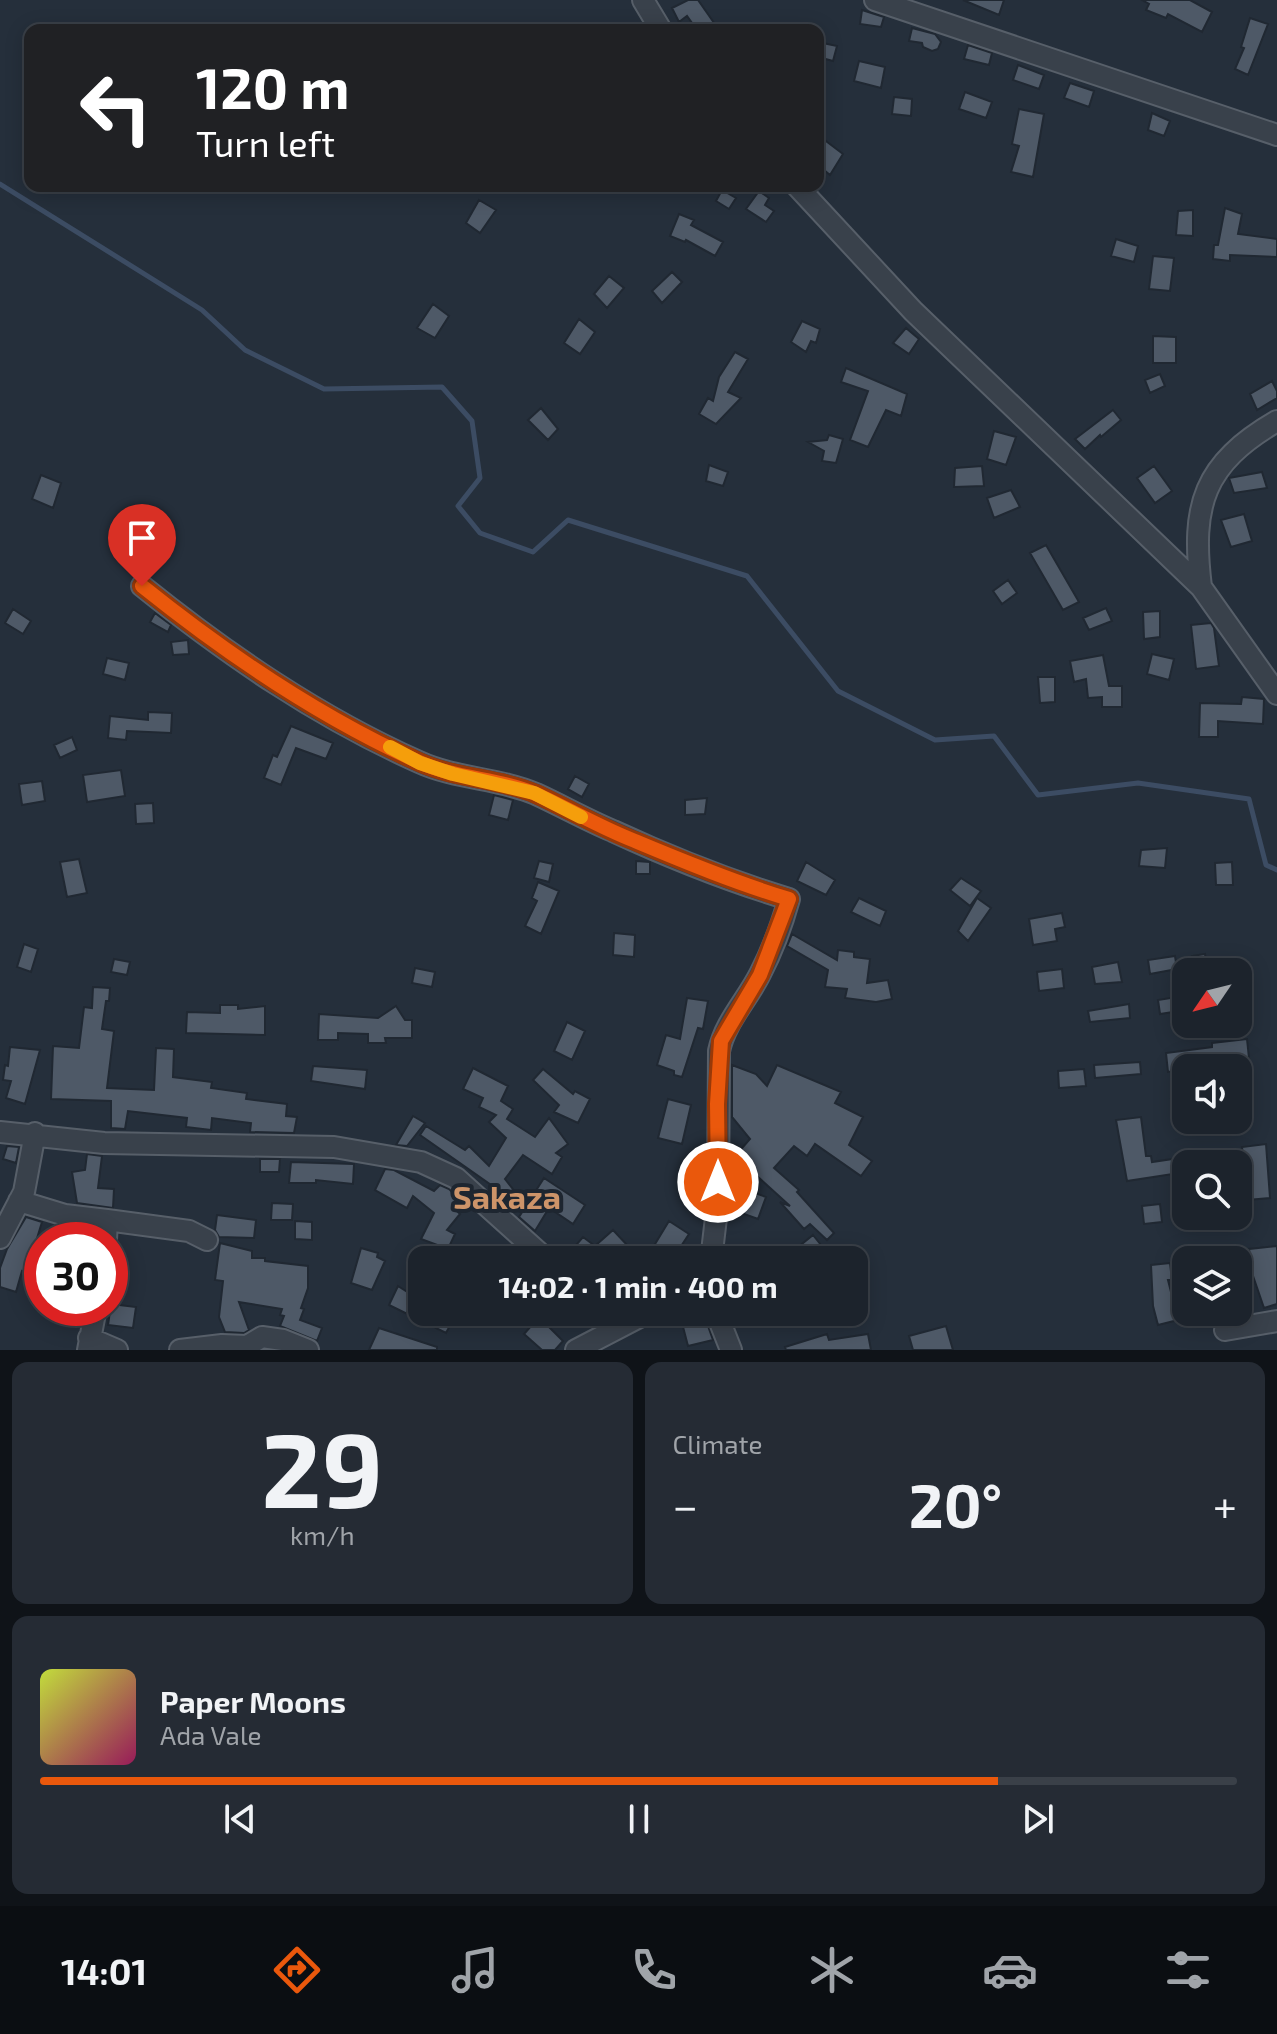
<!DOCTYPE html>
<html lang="en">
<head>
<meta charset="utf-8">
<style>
  body { margin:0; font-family:"Exo 2",sans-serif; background:#252b34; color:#f1f3f6; height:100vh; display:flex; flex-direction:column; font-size:30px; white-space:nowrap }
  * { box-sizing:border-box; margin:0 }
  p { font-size:26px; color:#a0a4a9 }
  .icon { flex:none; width:44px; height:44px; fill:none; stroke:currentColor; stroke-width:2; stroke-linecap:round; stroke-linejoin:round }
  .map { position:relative; height:1350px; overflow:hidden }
  .side { display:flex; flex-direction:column; gap:12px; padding:12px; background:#0f1318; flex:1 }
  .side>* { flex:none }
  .guide { position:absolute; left:24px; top:24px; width:800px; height:168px; border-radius:16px; box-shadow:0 4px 20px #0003,0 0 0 2px #3a4048; background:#202124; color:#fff; overflow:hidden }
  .needle { width:52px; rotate:235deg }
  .tools { position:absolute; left:1172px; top:958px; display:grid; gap:16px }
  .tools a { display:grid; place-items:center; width:80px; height:80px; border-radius:16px; background:#1c232c; box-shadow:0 4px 20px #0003,0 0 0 2px #3a4048; font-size:40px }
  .speed { position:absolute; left:24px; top:1222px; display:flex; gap:16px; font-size:40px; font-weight:700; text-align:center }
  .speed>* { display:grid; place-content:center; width:104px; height:104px; border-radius:50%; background:#1c232c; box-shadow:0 4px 20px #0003,0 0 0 2px #3a4048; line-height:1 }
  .speed .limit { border:12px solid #d22; background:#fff; color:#111 }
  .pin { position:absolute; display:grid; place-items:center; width:68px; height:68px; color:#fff; margin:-82px -34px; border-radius:50% 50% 50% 0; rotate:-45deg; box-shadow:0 0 8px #0007 }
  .pin .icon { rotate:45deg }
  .me { position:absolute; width:88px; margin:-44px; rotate:0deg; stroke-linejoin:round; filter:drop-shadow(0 0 6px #0008) }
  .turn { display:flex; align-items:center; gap:28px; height:168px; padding:0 40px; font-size:36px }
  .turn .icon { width:104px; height:104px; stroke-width:2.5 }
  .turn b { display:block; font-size:56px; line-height:68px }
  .big { font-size:60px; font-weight:700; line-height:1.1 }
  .side .tile { flex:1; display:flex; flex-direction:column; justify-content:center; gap:12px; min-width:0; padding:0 28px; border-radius:16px; background:#252b34 }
  .side .dial { align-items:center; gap:0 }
  .dial b { font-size:104px; line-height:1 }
  .song { display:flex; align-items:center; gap:24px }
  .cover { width:96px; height:96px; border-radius:12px; background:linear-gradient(135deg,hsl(70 70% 55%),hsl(330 70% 35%)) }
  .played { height:8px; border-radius:4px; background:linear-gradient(90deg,#ea580c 80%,#3a4048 80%) }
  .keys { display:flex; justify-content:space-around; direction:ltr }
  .heat { display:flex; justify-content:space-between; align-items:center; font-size:44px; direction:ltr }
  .side .tiles { flex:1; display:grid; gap:12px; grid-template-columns:1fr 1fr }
  .tile:last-child { grid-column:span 2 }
  .trip { position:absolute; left:408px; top:1246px; width:460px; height:80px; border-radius:16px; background:#1c232c; box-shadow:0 4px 20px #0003,0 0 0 2px #3a4048; font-weight:700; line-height:80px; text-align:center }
  .menu { display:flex; height:128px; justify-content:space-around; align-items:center; background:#0b0e12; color:#a0a4a9 }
  .menu .icon { width:56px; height:56px }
  .menu .active { color:#ea580c }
  .menu b { font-size:36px; color:#f1f3f6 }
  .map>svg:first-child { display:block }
</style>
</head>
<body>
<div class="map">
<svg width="1277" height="1350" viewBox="0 0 1277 1350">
  <rect width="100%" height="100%" fill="#252f3b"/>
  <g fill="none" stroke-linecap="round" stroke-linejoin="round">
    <path stroke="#3c4c63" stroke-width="5" d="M0 184 202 310 245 350 324 389 442 387 472 421 480 478 458 506 480 533 533 552 568 520 747 576 838 691 935 740 994 736 1038 795 1138 783 1249 799 1266 865 1277 870"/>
  </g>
  <path fill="#4e5967" stroke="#202832" stroke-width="2" d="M688 0H698L719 30H697L687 16 679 22 672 8Z
    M963 0H1004L999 15Z
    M1142 0H1190L1212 12 1202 32 1168 14 1166 18 1146 10 1149 4Z
    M862 10 884 17 881 27 860 24Z
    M1250 18 1268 24 1248 75 1235 69 1244 48 1241 47Z
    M912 28 935 34 941 42 938 49 932 51 923 47 922 43 909 41Z
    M818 42 837 46 833 61 818 57Z
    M968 45 992 53 989 65 964 59Z
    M859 61 885 67 881 88 854 81Z
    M1018 65 1044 75 1039 89 1013 80Z
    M1070 83 1094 91 1089 107 1064 98Z
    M965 92 992 102 986 118 959 109Z
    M894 97 912 99 911 116 892 114Z
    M1019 109 1044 114 1033 177 1011 172 1019 146 1012 144Z
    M1152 113 1170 121 1164 136 1148 130Z
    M818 135 843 154 830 175 818 165Z
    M722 190 736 198 729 209 716 201Z
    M759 191 769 198 765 205 774 211 766 222 746 209Z
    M479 200 496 210 480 233 466 223Z
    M1225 208 1242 214 1238 234 1277 239V257L1230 255V261L1213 259 1214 245H1218Z
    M1193 210V236L1176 235 1178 211Z
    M679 214 694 220 691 225 723 242 715 256 686 240 685 242 670 236Z
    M1116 239 1138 246 1134 262 1111 256Z
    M1153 256 1174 258 1170 291 1149 289Z
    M672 272 682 282 662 303 652 291Z
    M609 276 624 288 607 308 594 294Z
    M433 304 449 316 435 338 417 328Z
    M579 319 595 332 580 354 564 343Z
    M802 321 820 329 816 343 811 341 806 352 791 342Z
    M906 328 919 339 909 354 893 343Z
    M1153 336 1176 337V363H1153Z
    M735 352 748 359 728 392 741 398 716 424 699 414 708 398 713 401 719 377Z
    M846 368 907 394 901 416 886 410 868 447 850 440 868 391 841 382Z
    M1160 374 1165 386 1150 393 1145 380Z
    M1272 381 1277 391V398L1257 410 1250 394Z
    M541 408 558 429 548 440 528 420Z
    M1113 410 1121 420 1101 437 1100 435 1085 449 1075 439Z
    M994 431 1016 437 1006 465 987 459Z
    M829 435 843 439 836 463 822 461 824 451 808 442 827 440Z
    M709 465 728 472 723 486 706 481Z
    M982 466 984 486 954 487 955 468Z
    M1154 466 1172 491 1155 503 1137 478Z
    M1262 472 1267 488 1234 493 1229 478Z
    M41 475 61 483 53 508 32 499Z
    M1011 490 1020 507 994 518 987 498Z
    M1244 514 1252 541 1231 547 1221 520Z
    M150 526 169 539 155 558 137 546Z
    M1046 545 1079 602 1063 610 1030 553Z
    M1008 580 1017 593 1002 604 993 591Z
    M1106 608 1112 621 1089 630 1083 618Z
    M13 609 31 621 23 634 5 623Z
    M1160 611V637L1144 639 1143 612Z
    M155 613 171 625 168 632 150 622Z
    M1211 623 1214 628 1219 666 1196 669 1191 625Z
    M188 640 189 654 173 655 171 642Z
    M1152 654 1174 659 1169 680 1147 674Z
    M1103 655 1109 686H1122V707H1102V697L1088 698 1086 679 1074 682 1070 661Z
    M107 658 129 663 125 680 103 674Z
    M1038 677H1055V702L1040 703Z
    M1242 697 1264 699 1263 724 1218 721V737H1199L1200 703 1241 704Z
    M148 712 172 713 171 733 127 731 126 740 108 738 110 716 148 720Z
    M291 726 333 743 326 759 296 748 281 785 264 778 273 755 277 757Z
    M72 737 77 750 60 758 54 745Z
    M121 770 125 796 87 802 83 775Z
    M575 776 589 784 582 797 568 789Z
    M42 781 45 801 22 805 19 784Z
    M494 795 513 800 508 820 489 815Z
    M707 798 705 814 685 815V800Z
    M153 803 154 823 136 824 135 804Z
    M1167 848 1165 868 1139 866 1141 850Z
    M79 859 87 893 67 897 60 862Z
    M539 861 553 864 549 882 534 878Z
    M636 861 650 862V874H636Z
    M806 862 835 880 826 895 797 881Z
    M1232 862 1233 885H1216L1215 863Z
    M961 878 981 891 970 906 950 890Z
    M538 882 559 891 541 934 525 926 537 901 532 898Z
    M859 898 886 911 880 926 851 912Z
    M977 898 991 908 968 941 958 931Z
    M1062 913 1065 927 1055 929 1057 941 1033 945 1029 919Z
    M614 933 635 935 634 957 613 955Z
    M792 934 837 960 838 950 854 952V957L870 959 867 983 888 980 892 999 876 1002 845 998 847 989 825 987 828 970 787 946Z
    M24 944 38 949 31 972 17 967Z
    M1205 954 1207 968 1194 970 1192 956Z
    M1175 956 1177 969 1150 974 1148 960Z
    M114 959 130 962 127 975 111 972Z
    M1118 962 1122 982 1095 984 1092 967Z
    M415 968 435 972 432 987 412 983Z
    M1062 969 1064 988 1039 991 1037 972Z
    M93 987 110 988 109 1001H106L102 1029 114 1031 107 1088 154 1090 156 1048 174 1049 173 1077 212 1082 211 1088 247 1093 246 1099 287 1104 286 1116 297 1117 294 1133 250 1132 251 1123 212 1118 211 1130 186 1127 187 1118 128 1111 125 1129 111 1128V1101L51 1099 53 1046 79 1048 84 1007 92 1008Z
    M1183 996 1186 1010 1160 1014 1158 1000Z
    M687 998 708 1001 703 1029 698 1028 682 1077 674 1075V1071L657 1065 666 1035 680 1039Z
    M1129 1004 1130 1018 1090 1022 1088 1011Z
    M220 1005H238V1009L265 1006V1035L186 1033 187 1012 220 1013Z
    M396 1006 405 1020H412V1038H385L386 1043H368V1034L338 1033V1040H318L319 1014 378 1018Z
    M567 1022 585 1031 572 1060 554 1051Z
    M1247 1039 1253 1097 1238 1099V1068H1215V1066L1168 1072 1166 1053 1212 1047V1043Z
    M10 1047 40 1050 25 1104 6 1098 11 1081 3 1080 5 1065 8 1066Z
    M1140 1062 1141 1074 1095 1078 1094 1065Z
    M732 1065 756 1074 767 1086 777 1065 841 1092 835 1103 863 1117 849 1145 872 1161 861 1176 815 1144 807 1156 794 1146 774 1168 799 1190 797 1192 834 1233 827 1240 810 1224 804 1229 780 1202 790 1206 735 1156 750 1139 732 1117Z
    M313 1066 367 1070 365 1089 311 1081Z
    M473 1068 508 1086 501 1101 513 1109 507 1119 535 1137 549 1118 568 1144 556 1153 562 1157 552 1174 523 1155 505 1179 516 1193 511 1199 420 1135 426 1126 465 1150 469 1146 489 1166 506 1138 489 1122 496 1115 479 1107 483 1098 463 1089Z
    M543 1069 573 1094 575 1091 590 1099 578 1123 554 1112 559 1105 533 1080Z
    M1084 1069 1086 1086 1059 1088 1058 1071Z
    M1186 1096V1110L1173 1112 1171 1099Z
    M668 1099 691 1105 682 1144 658 1138Z
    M413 1116 425 1123 407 1146 396 1145Z
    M1141 1117 1146 1156H1151L1152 1162 1186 1157V1172L1127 1181 1116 1120Z
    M1266 1144 1270 1198 1247 1200 1242 1147Z
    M7 1146 19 1147 16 1163 3 1159Z
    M87 1154 102 1156 98 1188 114 1189 113 1208 77 1203 72 1172 85 1170Z
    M260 1159H280L279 1172H260Z
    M291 1162 354 1164 353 1184 316 1180V1183H289Z
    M385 1169 394 1170 434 1191 440 1185 449 1189 464 1203 457 1211 460 1214 447 1230 455 1234 448 1249 421 1239 434 1213 413 1196 407 1208 375 1190Z
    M544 1178 585 1205 573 1224 549 1208 535 1231 519 1217Z
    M738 1187 766 1197 758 1219 730 1209Z
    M272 1203 293 1204 292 1220H271Z
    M1160 1204 1162 1222 1144 1224 1142 1206Z
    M217 1215 256 1220 254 1238 219 1237 215 1230Z
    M26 1217 42 1222 31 1258 25 1273 22 1271 16 1292 0 1287V1268L7 1249Z
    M295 1221 312 1222V1240L295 1239Z
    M669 1221 689 1234 672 1260H658L649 1254Z
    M613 1230 628 1246 612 1260H563L583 1237 595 1246Z
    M813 1235 833 1260H806L797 1248Z
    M220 1243 252 1251V1258H265V1261L308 1266V1288L301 1308 304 1309 300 1320 322 1328 317 1341 280 1326 284 1316 280 1315 282 1309 239 1302 249 1330 244 1333 225 1332 219 1317 223 1281 215 1280Z
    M1277 1246V1304L1264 1308 1252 1273 1249 1249Z
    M361 1248 378 1253 377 1257 385 1261 372 1290 351 1283Z
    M1170 1263 1172 1280H1168L1178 1320 1158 1325 1153 1306 1151 1265Z
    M398 1286 415 1297 407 1312H436L453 1320 446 1333 389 1305Z
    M111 1304 136 1307 133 1328 108 1325Z
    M683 1312H703L713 1340 688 1346 682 1323 686 1322Z
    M539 1317 563 1341 555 1350H542L524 1334Z
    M946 1326 953 1350H913L909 1336Z
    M379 1328 437 1347V1350H369Z
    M827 1334 829 1340 868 1334 871 1350H786L785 1347Z"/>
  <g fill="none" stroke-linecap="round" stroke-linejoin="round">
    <defs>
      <path id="minor" d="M643 0 661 30
        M875 0 1277 135
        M797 186 913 311 1201 587 1277 694
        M142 586C228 655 318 717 419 762 456 779 499 778 536 794 562 806 587 820 613 831 669 857 729 881 789 899 782 924 772 951 760 974 747 1000 725 1022 719 1051L718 1201 711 1260
        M1201 587C1191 505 1203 464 1277 421
        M0 1132 104 1143 334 1147 421 1162 456 1178 547 1260
        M19 1201 65 1215 107 1220 106 1240
        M107 1220 189 1231 207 1240
        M0 1238 24 1192 35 1133
        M716 1312 731 1350
        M1225 1330 1277 1321
        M89 1338 117 1350
        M88 1350 96 1308
        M180 1350 222 1345 247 1346 262 1337 283 1340 308 1350
        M576 1350 649 1312"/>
    </defs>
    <use href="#minor" stroke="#575f69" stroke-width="24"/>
    <use href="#minor" stroke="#39414b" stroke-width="20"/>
  </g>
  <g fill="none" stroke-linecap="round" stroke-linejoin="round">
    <defs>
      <path id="route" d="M142 586C228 655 319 717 419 762 456 779 499 778 536 794 569 809 601 828 635 841 685 862 736 883 789 899L760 975 721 1041 717 1104 718 1182"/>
    </defs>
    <use href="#route" stroke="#983908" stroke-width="20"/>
    <use href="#route" stroke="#ea580c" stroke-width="14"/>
    <path stroke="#f59e0b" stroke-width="14" d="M390 747 420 763 453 774 534 793 581 817"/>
  </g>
  <g text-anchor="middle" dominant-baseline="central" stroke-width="8" stroke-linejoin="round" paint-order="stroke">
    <g font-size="32" font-weight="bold" fill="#cd9469" stroke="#1e2630">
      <text x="507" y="1196">Sakaza</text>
    </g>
  </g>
</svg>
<div class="tools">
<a><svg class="needle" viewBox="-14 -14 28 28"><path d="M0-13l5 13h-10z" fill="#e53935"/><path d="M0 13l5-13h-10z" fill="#a0a4a9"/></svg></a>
<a><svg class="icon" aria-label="sound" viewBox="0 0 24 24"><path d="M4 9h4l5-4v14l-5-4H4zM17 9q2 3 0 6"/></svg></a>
<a><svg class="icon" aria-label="search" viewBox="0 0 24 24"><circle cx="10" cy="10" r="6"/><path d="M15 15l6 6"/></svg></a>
<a><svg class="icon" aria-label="layers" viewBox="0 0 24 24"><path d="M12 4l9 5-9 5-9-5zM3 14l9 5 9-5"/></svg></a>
</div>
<div class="speed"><div class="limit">30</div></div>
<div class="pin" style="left:142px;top:586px;background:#d93025"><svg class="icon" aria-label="arrive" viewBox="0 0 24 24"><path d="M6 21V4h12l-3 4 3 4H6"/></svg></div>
<svg class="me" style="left:718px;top:1182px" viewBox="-20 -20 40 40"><circle r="17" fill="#ea580c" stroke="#fff" stroke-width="3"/><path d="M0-11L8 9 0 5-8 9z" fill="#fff"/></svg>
<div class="trip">14:02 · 1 min · 400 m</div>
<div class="guide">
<div class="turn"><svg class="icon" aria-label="left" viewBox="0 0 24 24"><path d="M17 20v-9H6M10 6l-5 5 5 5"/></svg><div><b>120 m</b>Turn left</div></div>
</div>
</div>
<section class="side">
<div class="tiles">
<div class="tile dial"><b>29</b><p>km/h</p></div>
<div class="tile"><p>Climate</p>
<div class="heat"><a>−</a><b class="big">20°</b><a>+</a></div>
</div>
<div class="tile">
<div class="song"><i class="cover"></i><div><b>Paper Moons</b><p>Ada Vale</p></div></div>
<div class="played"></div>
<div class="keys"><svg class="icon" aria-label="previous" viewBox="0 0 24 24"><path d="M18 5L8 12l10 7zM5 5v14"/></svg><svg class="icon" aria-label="pause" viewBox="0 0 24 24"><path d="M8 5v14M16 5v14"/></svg><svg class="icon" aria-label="next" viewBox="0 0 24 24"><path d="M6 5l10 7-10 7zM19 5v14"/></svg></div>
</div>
</div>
</section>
<nav class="menu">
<b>14:01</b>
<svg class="icon active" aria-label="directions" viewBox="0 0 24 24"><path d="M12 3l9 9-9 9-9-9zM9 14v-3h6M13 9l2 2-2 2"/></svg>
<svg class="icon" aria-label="music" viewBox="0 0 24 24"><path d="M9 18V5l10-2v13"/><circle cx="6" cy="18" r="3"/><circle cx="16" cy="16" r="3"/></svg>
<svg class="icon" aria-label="phone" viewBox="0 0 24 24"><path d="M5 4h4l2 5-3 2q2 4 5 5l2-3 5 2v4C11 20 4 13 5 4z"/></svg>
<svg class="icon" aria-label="climate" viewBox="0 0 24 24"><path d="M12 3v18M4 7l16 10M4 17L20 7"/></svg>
<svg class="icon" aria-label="car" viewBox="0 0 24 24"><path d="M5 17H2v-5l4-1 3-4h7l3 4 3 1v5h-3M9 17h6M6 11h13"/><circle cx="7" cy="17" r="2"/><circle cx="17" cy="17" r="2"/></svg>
<svg class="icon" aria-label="filters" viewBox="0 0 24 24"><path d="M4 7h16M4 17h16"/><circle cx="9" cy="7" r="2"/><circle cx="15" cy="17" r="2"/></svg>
</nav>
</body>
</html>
